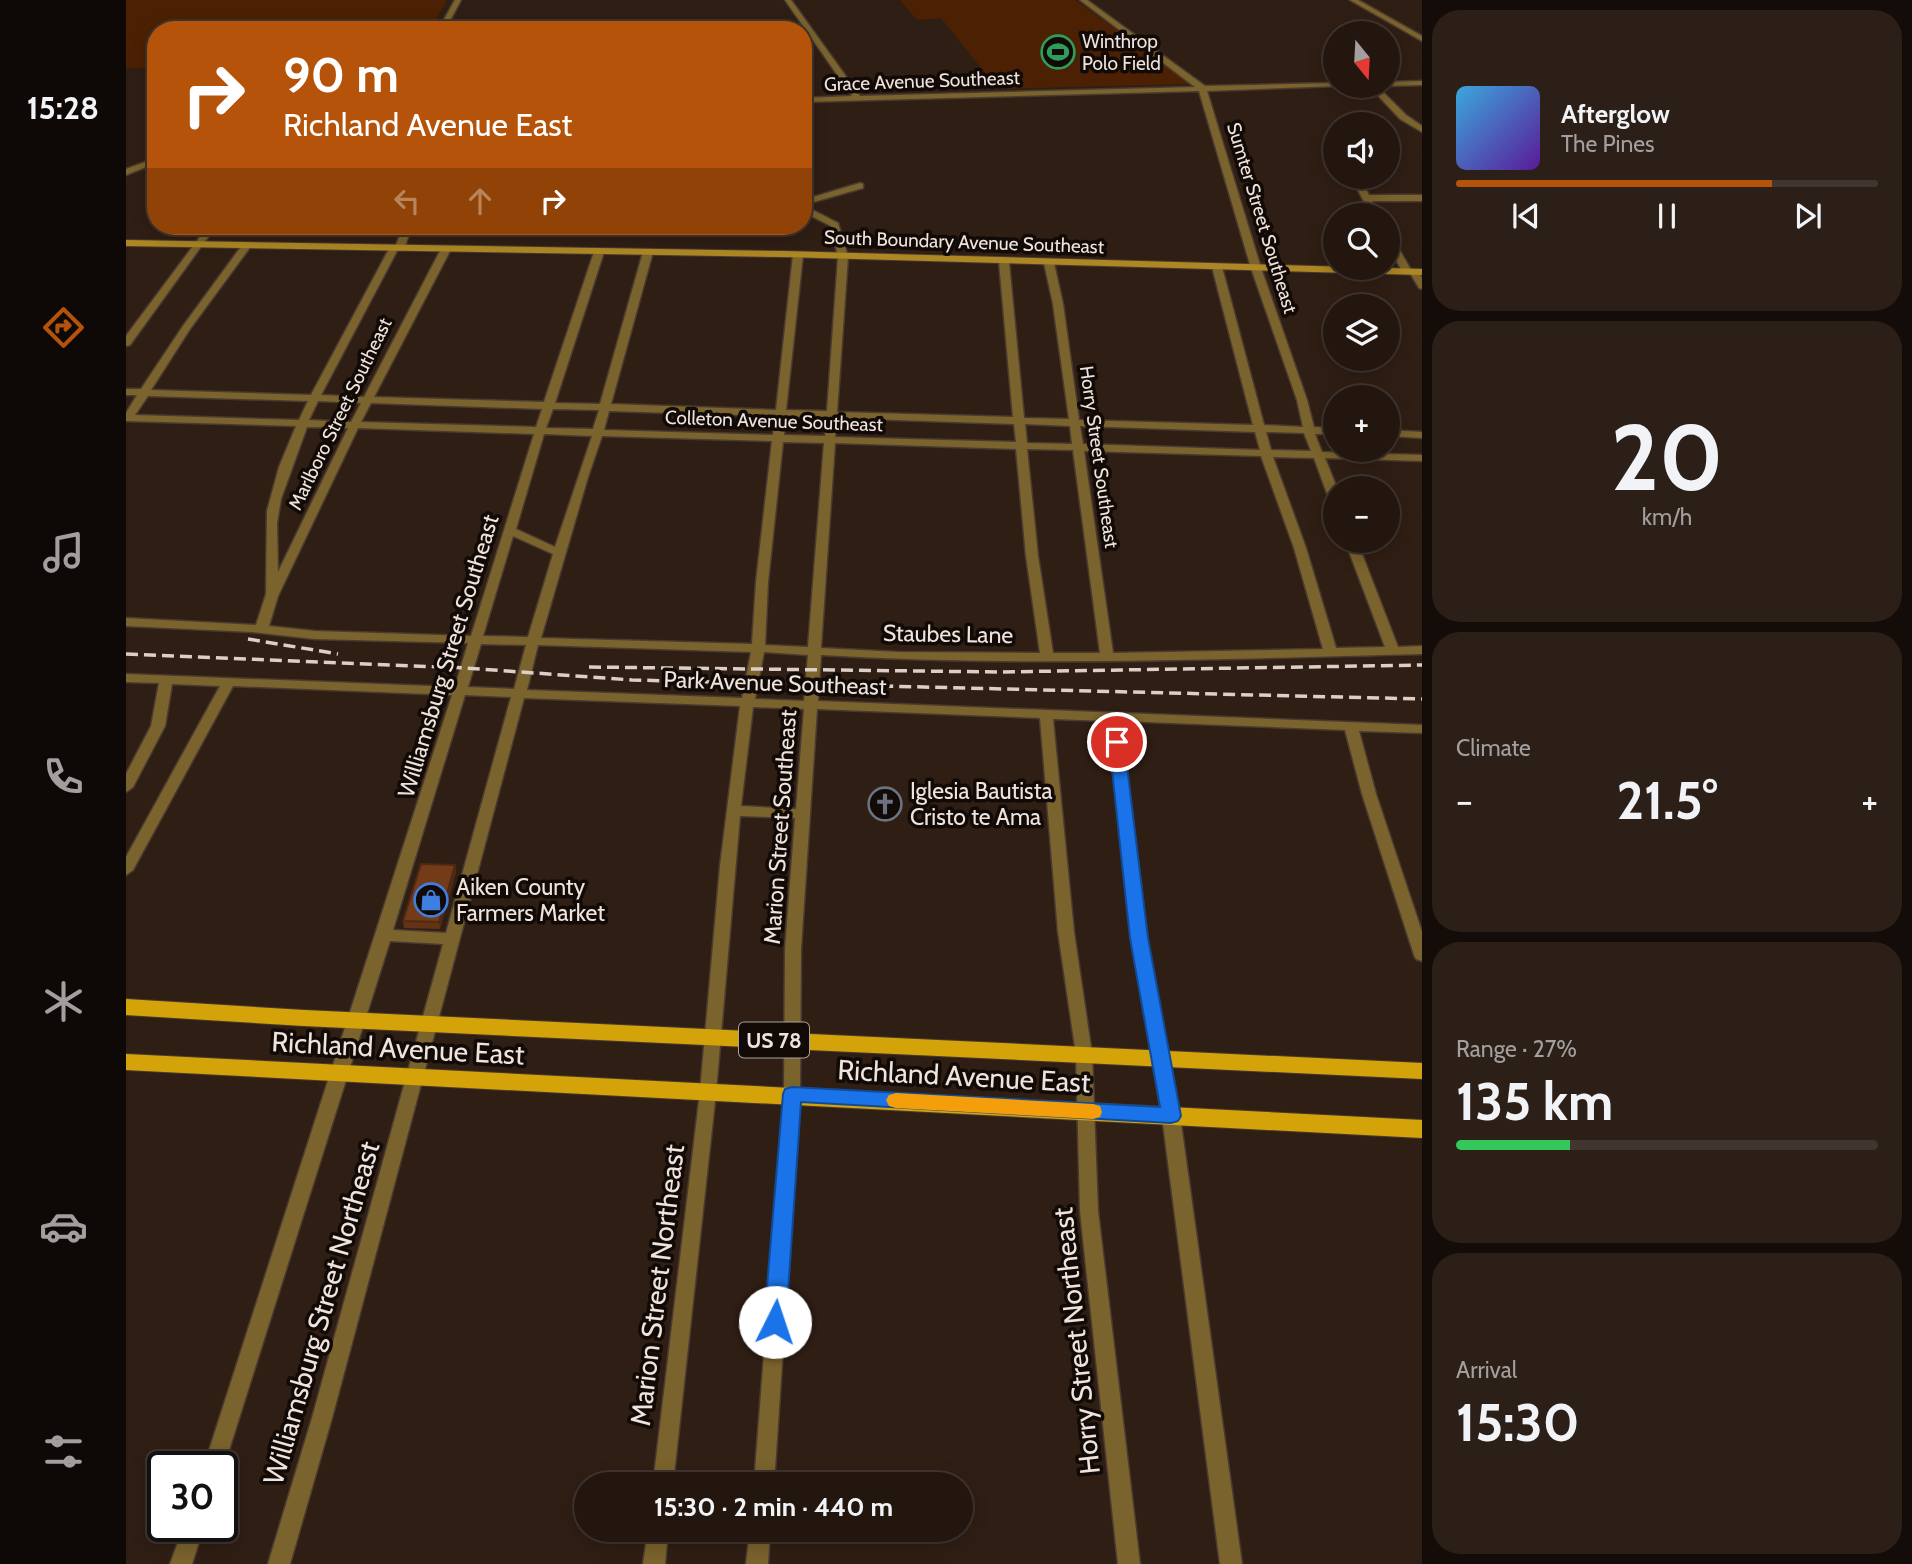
<!DOCTYPE html>
<html lang="en">
<head>
<meta charset="utf-8">
<style>
  body { margin:0; font-family:Cabin,sans-serif; background:#2b1f18; color:#f1f3f6; height:100vh; display:flex; flex-direction:column; font-size:26px; white-space:nowrap }
  * { box-sizing:border-box; margin:0 }
  p { font-size:23px; color:#a39f9e }
  .icon { flex:none; width:38px; height:38px; fill:none; stroke:currentColor; stroke-width:2; stroke-linecap:round; stroke-linejoin:round }
  .map { position:relative; flex:1; overflow:hidden }
  .sheet { display:flex; flex-direction:column; gap:10px; padding:10px; background:#130c08; width:490px }
  .sheet>* { flex:none }
  .hud { position:absolute; left:21px; top:21px; width:665px; height:214px; border-radius:28px; box-shadow:0 4px 18px #0003,0 0 0 2px #40352f; background:#b45309; color:#fff; overflow:hidden }
  .needle { width:46px; rotate:162deg }
  .controls { position:absolute; left:1197px; top:21px; display:grid; gap:14px }
  .controls a { display:grid; place-items:center; width:77px; height:77px; border-radius:50%; background:#23160f; box-shadow:0 4px 18px #0003,0 0 0 2px #40352f; font-size:35px }
  .speed { position:absolute; left:21px; top:1451px; display:flex; gap:14px; font-size:35px; font-weight:700; text-align:center }
  .speed>* { display:grid; place-content:center; width:91px; height:91px; border-radius:50%; background:#23160f; box-shadow:0 4px 18px #0003,0 0 0 2px #40352f; line-height:1 }
  .speed .limit { border:4px solid #111; border-radius:10px; background:#fff; color:#111 }
  .pin { position:absolute; display:grid; place-items:center; width:60px; height:60px; color:#fff; margin:-30px; border:4px solid #fff; border-radius:50%; box-shadow:0 2px 7px #0007 }
  .me { position:absolute; width:77px; margin:-38px; rotate:4deg; stroke-linejoin:round; filter:drop-shadow(0 0 5px #0008) }
  .turn { display:flex; align-items:center; gap:24px; height:147px; padding:0 21px; font-size:32px }
  .turn .icon { width:91px; height:91px; stroke-width:2.5 }
  .turn b { display:block; font-size:49px; line-height:60px }
  .lanes { display:flex; align-items:center; height:66px; padding:0 21px; background:#0003; justify-content:center; gap:35px; direction:ltr }
  .lanes .off { opacity:.35 }
  .big { font-size:52px; font-weight:700; line-height:1.1 }
  .sheet .tile { flex:1; display:flex; flex-direction:column; justify-content:center; gap:10px; min-width:0; padding:0 24px; border-radius:28px; background:#2b1f18 }
  .sheet .dial { align-items:center; gap:0 }
  .dial b { font-size:91px; line-height:1 }
  .song { display:flex; align-items:center; gap:21px }
  .cover { width:84px; height:84px; border-radius:10px; background:linear-gradient(135deg,hsl(200 70% 55%),hsl(270 70% 35%)) }
  .played { height:7px; border-radius:4px; background:linear-gradient(90deg,#b45309 75%,#40352f 75%) }
  .keys { display:flex; justify-content:space-around; direction:ltr }
  .heat { display:flex; justify-content:space-between; align-items:center; font-size:38px; direction:ltr }
  .charge { height:10px; border-radius:5px; background:linear-gradient(90deg,#34c759 27%,#40352f 0) }
  .trip { position:absolute; left:448px; top:1472px; width:399px; height:70px; border-radius:35px; background:#23160f; box-shadow:0 4px 18px #0003,0 0 0 2px #40352f; font-weight:700; line-height:70px; text-align:center }
  main { display:flex; flex:1; min-height:0 }
  .tabs { display:flex; flex-direction:column; width:126px; justify-content:space-around; align-items:center; background:#0e0906; color:#a39f9e }
  .tabs .icon { width:49px; height:49px }
  .tabs .selected { color:#b45309 }
  .tabs b { font-size:32px; color:#f1f3f6 }
  .map>svg:first-child { display:block }
</style>
</head>
<body>
<main>
<nav class="tabs">
<b>15:28</b>
<svg class="icon selected" aria-label="directions" viewBox="0 0 24 24"><path d="M12 3l9 9-9 9-9-9zM9 14v-3h6M13 9l2 2-2 2"/></svg>
<svg class="icon" aria-label="music" viewBox="0 0 24 24"><path d="M9 18V5l10-2v13"/><circle cx="6" cy="18" r="3"/><circle cx="16" cy="16" r="3"/></svg>
<svg class="icon" aria-label="phone" viewBox="0 0 24 24"><path d="M5 4h4l2 5-3 2q2 4 5 5l2-3 5 2v4C11 20 4 13 5 4z"/></svg>
<svg class="icon" aria-label="climate" viewBox="0 0 24 24"><path d="M12 3v18M4 7l16 10M4 17L20 7"/></svg>
<svg class="icon" aria-label="car" viewBox="0 0 24 24"><path d="M5 17H2v-5l4-1 3-4h7l3 4 3 1v5h-3M9 17h6M6 11h13"/><circle cx="7" cy="17" r="2"/><circle cx="17" cy="17" r="2"/></svg>
<svg class="icon" aria-label="filters" viewBox="0 0 24 24"><path d="M4 7h16M4 17h16"/><circle cx="9" cy="7" r="2"/><circle cx="15" cy="17" r="2"/></svg>
</nav>
<div class="map">
<svg width="1296" height="1564" viewBox="0 0 1296 1564">
  <rect width="100%" height="100%" fill="#2f1e14"/>
  <path fill="#4c2103" d="M0 0H321L304 30H30V68H0Z
    M774 0H949L1065 84 872 89 815 18 791 20Z"/>
  <g fill="none" stroke-linecap="round" stroke-linejoin="round">
    <defs>
      <path id="street" d="M329 0H335L319 30H312Z
        M659 0H665L734 96 1069 87 954 0H961L1079 86 1209 83V86H1212L1081 91 1135 268 1181 400 1188 427 1209 428V434H1189L1196 452 1296 455V461L1199 458 1211 488 1209 502 1203 499 1188 458 1147 457 1180 548 1210 648 1259 647 1219 541H1231L1272 647 1296 646V654C1096 659 895 667 695 655L692 701 1296 725V733L1233 731 1250 794 1296 932V961L1290 959 1288 955 1236 794 1219 730 995 721 1021 938 1054 1116 1116 1564H1094L1036 1116 1005 938 982 721 927 719 948 932 966 1054 972 1211 1014 1564H992L954 1211 950 1054 932 932 914 718 691 709 675 949 674 1094 648 1484H628L658 1094 659 949 669 818 614 816 590 1092 547 1484H527L574 1092 594 866 614 706 398 698 206 1418 164 1564H142L186 1418 317 944 264 941 98 1466 96 1470V1466H78L326 695 107 686 7 870 0 875V857L94 686 46 684 39 726 7 787 0 792V774L25 726 33 683 0 682V674L329 687 342 643 189 639 126 632 0 626V618L130 625 140 594 141 511 153 467 170 426 0 421V413L11 395H0V389H15L57 326 117 244 125 246 64 329 25 390 185 395 263 249 269 247 278 226H286L278 249 271 251 195 395 238 397 315 249 320 246 325 249 248 397 418 402 468 252 473 249 478 252 429 403 474 404 517 252 522 249 527 252 485 404 650 410 667 255 672 252 677 255 660 410 701 411 712 257 705 226 677 212V200L734 183 737 184V188L677 205 712 223 722 257 711 412 887 417 873 262 878 259 883 262 898 418 943 419 927 304 918 263 923 260 928 263 937 304 953 420 1127 425 1086 267 1091 264 1096 267 1138 425 1177 427 1171 400 1125 268 1073 91 677 102V98L726 96ZM22 396 182 401 173 420 9 415ZM192 401 235 403 225 422 183 420ZM245 403 416 409 410 427 235 422ZM427 409 473 410 467 429 420 428ZM483 411 649 416 647 435 478 430ZM660 416 700 418 699 436 658 435ZM711 418 888 424 890 442 709 437ZM899 424 944 426 946 444 901 443ZM954 426 1129 432 1134 450 957 444ZM181 427 222 428 152 572 151 523 155 499ZM232 428 408 434 345 636 189 631 143 626 152 596ZM1140 432 1178 433 1185 451 1145 450ZM418 434 466 436 429 547 390 529ZM476 436 646 441 630 582 626 644 415 638 462 477ZM657 442 698 443 682 647 639 645 642 582ZM709 443 890 449 900 556 914 653 772 652 695 648ZM901 449 947 450 974 653H927L912 556ZM958 451 1135 456 1168 548 1197 649 987 653ZM387 536 427 554 402 637 357 636ZM355 644 400 645 388 689 342 687ZM412 645 625 652 616 698 401 690ZM638 652 682 655 678 701 629 699ZM339 695 385 697 320 933 267 930ZM627 707 678 709 670 809 615 806Z
        M1224 0H1232L1296 36V41Z
        M1296 81V85L1262 86H1260L1262 82Z
        M1243 86H1251L1280 115 1296 126V132L1274 119Z
        M30 158V163L0 175V169Z
        M1225 177H1233L1243 195H1296V201H1246L1253 215H1245Z
        M82 226H90L4 345 0 346V336Z
        M1262 234 1266 237 1285 270 1293 272 1296 278V289L1293 288 1284 273 1276 271 1262 245Z
        M1262 430 1296 432V438L1262 436Z
        M58 1526H78L66 1564H44Z
        M522 1530H542L539 1564H517Z
        M624 1530H644L642 1564H620Z"/>
      <path id="secondary" d="M0 240 658 251 1296 269V275L658 257 0 246Z"/>
      <path id="primary" d="M0 999 178 1010 1296 1063V1079L178 1026 0 1015Z
        M0 1054 1296 1120V1138L0 1070Z"/>
    </defs>
    <use href="#street" stroke="#4a3a30" stroke-width="3"/>
    <use href="#secondary" stroke="#4a3a30" stroke-width="2"/>
    <use href="#primary" stroke="#4a3a30" stroke-width="2"/>
    <use href="#street" fill="#7a632c" fill-rule="evenodd"/>
    <use href="#secondary" fill="#ad8723" fill-rule="evenodd"/>
    <use href="#primary" fill="#d4a309" fill-rule="evenodd"/>
    <path stroke="#dbcfc8" stroke-width="3.5" stroke-dasharray="12 6" stroke-linecap="butt" d="M122 639 212 654
      M0 654 339 668 506 680 1296 699
      M463 667 874 672 1296 665"/>
  </g>
  <path fill="#643316" d="M329 865 330 872 314 929 278 928 277 921Z"/>
  <path fill="#512912" d="M329 865 330 872 314 929 313 922Z"/>
  <path fill="#743b19" stroke="#512912" stroke-width="2" d="M295 864 329 865 313 922 277 921Z"/>
  <path fill="#1a73e8" stroke="#114b97" stroke-width="2" d="M991 737 998 742 1022 938 1055 1116 1052 1121 1045 1123 675 1102 660 1322 656 1329 649 1332 641 1329 638 1322 657 1094 659 1089 666 1087 1034 1107 1004 938 983 742Z"/>
  <path fill="#f59e0b" d="M770 1093 967 1104 974 1106 976 1112 974 1117 967 1119 770 1108 763 1106 760 1100 763 1095Z"/>
  <defs>
    <symbol id="stadium-ring" viewBox="-11 -11 22 22"><circle r="9.5" fill="#110a06" stroke="#2e9e5b" stroke-width="1.5"/><path d="M0-5a6.5 5 0 1 0 0 10a6.5 5 0 1 0 0-10ZM-3.5-1.8h7v3.6h-7Z" fill="#2e9e5b"/></symbol>
    <symbol id="church-ring" viewBox="-11 -11 22 22"><circle r="9.5" fill="#110a06" stroke="#6b7280" stroke-width="1.5"/><path d="M-1.2-6h2.4v3.5h3.3v2.4h-3.3V6h-2.4V-.1h-3.3v-2.4h3.3Z" fill="#6b7280"/></symbol>
    <symbol id="shop-ring" viewBox="-11 -11 22 22"><circle r="9.5" fill="#110a06" stroke="#3f7fe0" stroke-width="1.5"/><path d="M-5-2.5h2.3a2.7 3.5 0 0 1 5.4 0H5L5.5 6h-11ZM-1.5-2.5h3a1.5 2.3 0 0 0-3 0Z" fill="#3f7fe0"/></symbol>
  </defs>
  <g fill-rule="evenodd">
    <use href="#stadium-ring" x="913" y="33" width="38" height="38"/>
    <use href="#church-ring" x="740" y="785" width="38" height="38"/>
    <use href="#shop-ring" x="286" y="881" width="38" height="38"/>
  </g>
  <g text-anchor="middle" dominant-baseline="central" stroke-width="7" stroke-linejoin="round" paint-order="stroke">
    <g font-size="19" fill="#efe3dd" stroke="#110a06" text-anchor="start">
      <text x="956" y="41">Winthrop<tspan x="956" dy="22">Polo Field</tspan></text>
    </g>
    <g font-size="19" fill="#efe3dd" stroke="#110a06">
      <text transform="translate(796 81) rotate(-2)">Grace Avenue Southeast</text>
      <text transform="translate(1136 218) rotate(73)">Sumter Street Southeast</text>
      <text transform="translate(838 242) rotate(2)">South Boundary Avenue Southeast</text>
      <text transform="translate(214 414) rotate(-64)">Marlboro Street Southeast</text>
      <text transform="translate(648 421) rotate(2)">Colleton Avenue Southeast</text>
      <text transform="translate(973 457) rotate(82)">Horry Street Southeast</text>
    </g>
    <rect fill="#110a06" stroke="#aca29c" stroke-width="2" x="613" y="1022.5" width="70" height="35" rx="5"/>
    <g font-size="21" font-weight="bold" fill="#efe3dd">
      <text x="648" y="1040">US 78</text>
    </g>
    <g font-size="23" fill="#efe3dd" stroke="#110a06">
      <text transform="translate(822 634) rotate(1)">Staubes Lane</text>
      <text transform="translate(322 656) rotate(-73)">Williamsburg Street Southeast</text>
      <text transform="translate(649 683) rotate(2)">Park Avenue Southeast</text>
      <text transform="translate(654 827) rotate(-86)">Marion Street Southeast</text>
    </g>
    <g font-size="23" fill="#efe3dd" stroke="#110a06" text-anchor="start">
      <text x="784" y="791">Iglesia Bautista<tspan x="784" dy="26">Cristo te Ama</tspan></text>
      <text x="330" y="887">Aiken County<tspan x="330" dy="26">Farmers Market</tspan></text>
    </g>
    <g font-size="28" fill="#efe3dd" stroke="#110a06">
      <text transform="translate(272 1048) rotate(3)">Richland Avenue East</text>
      <text transform="translate(838 1076) rotate(3)">Richland Avenue East</text>
      <text transform="translate(531 1285) rotate(-83)">Marion Street Northeast</text>
      <text transform="translate(195 1313) rotate(-74)">Williamsburg Street Northeast</text>
      <text transform="translate(950 1341) rotate(-96)">Horry Street Northeast</text>
    </g>
  </g>
</svg>
<div class="controls">
<a><svg class="needle" viewBox="-14 -14 28 28"><path d="M0-13l5 13h-10z" fill="#e53935"/><path d="M0 13l5-13h-10z" fill="#a39f9e"/></svg></a>
<a><svg class="icon" aria-label="sound" viewBox="0 0 24 24"><path d="M4 9h4l5-4v14l-5-4H4zM17 9q2 3 0 6"/></svg></a>
<a><svg class="icon" aria-label="search" viewBox="0 0 24 24"><circle cx="10" cy="10" r="6"/><path d="M15 15l6 6"/></svg></a>
<a><svg class="icon" aria-label="layers" viewBox="0 0 24 24"><path d="M12 4l9 5-9 5-9-5zM3 14l9 5 9-5"/></svg></a>
<a>+</a>
<a>−</a>
</div>
<div class="speed"><div class="limit">30</div></div>
<div class="pin" style="left:991px;top:742px;background:#d93025"><svg class="icon" aria-label="arrive" viewBox="0 0 24 24"><path d="M6 21V4h12l-3 4 3 4H6"/></svg></div>
<svg class="me" style="left:649px;top:1322px" viewBox="-20 -20 40 40"><circle r="19" fill="#fff"/><path d="M0-13L10 11 0 6-10 11z" fill="#1a73e8"/></svg>
<div class="trip">15:30 · 2 min · 440 m</div>
<div class="hud">
<div class="turn"><svg class="icon" aria-label="right" viewBox="0 0 24 24"><path d="M7 20v-9h11M14 6l5 5-5 5"/></svg><div><b>90 m</b>Richland Avenue East</div></div>
<div class="lanes"><svg class="icon off" aria-label="left" viewBox="0 0 24 24"><path d="M17 20v-9H6M10 6l-5 5 5 5"/></svg><svg class="icon off" aria-label="ahead" viewBox="0 0 24 24"><path d="M12 20V5M6 11l6-6 6 6"/></svg><svg class="icon" aria-label="right" viewBox="0 0 24 24"><path d="M7 20v-9h11M14 6l5 5-5 5"/></svg></div>
</div>
</div>
<section class="sheet">
<div class="tile">
<div class="song"><i class="cover"></i><div><b>Afterglow</b><p>The Pines</p></div></div>
<div class="played"></div>
<div class="keys"><svg class="icon" aria-label="previous" viewBox="0 0 24 24"><path d="M18 5L8 12l10 7zM5 5v14"/></svg><svg class="icon" aria-label="pause" viewBox="0 0 24 24"><path d="M8 5v14M16 5v14"/></svg><svg class="icon" aria-label="next" viewBox="0 0 24 24"><path d="M6 5l10 7-10 7zM19 5v14"/></svg></div>
</div>
<div class="tile dial"><b>20</b><p>km/h</p></div>
<div class="tile"><p>Climate</p>
<div class="heat"><a>−</a><b class="big">21.5°</b><a>+</a></div>
</div>
<div class="tile"><p>Range · 27%</p><b class="big">135 km</b><div class="charge"></div></div>
<div class="tile"><p>Arrival</p><b class="big">15:30</b></div>
</section>
</main>
</body>
</html>
